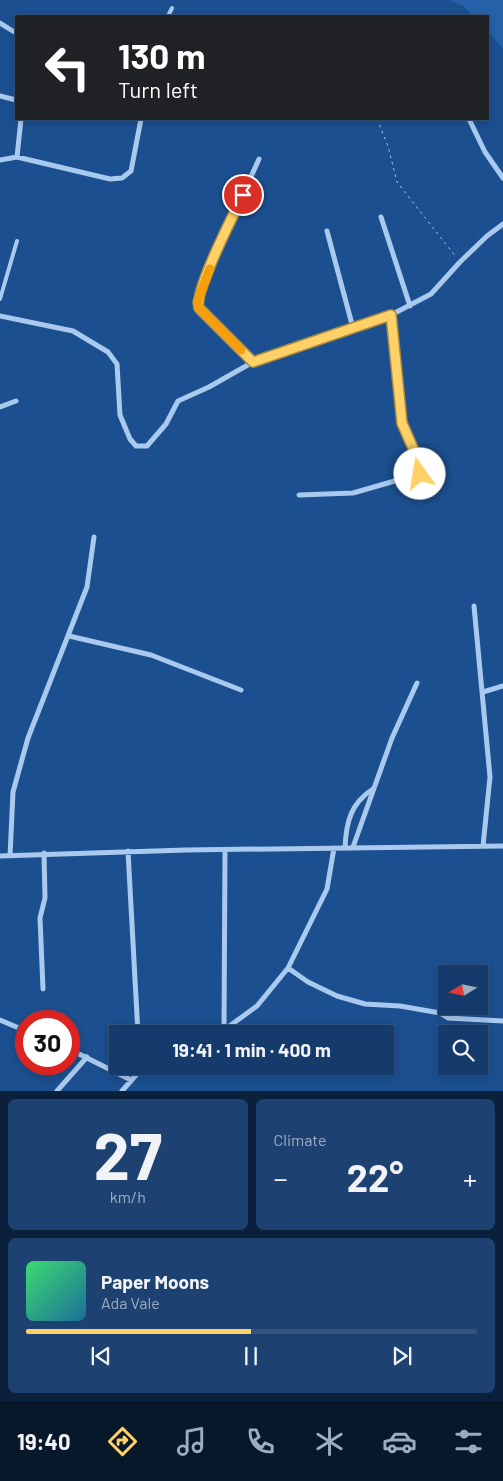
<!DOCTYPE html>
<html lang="en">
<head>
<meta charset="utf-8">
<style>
  body { margin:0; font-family:Barlow,sans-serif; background:#1d4271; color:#f1f3f6; height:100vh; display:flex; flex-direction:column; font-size:19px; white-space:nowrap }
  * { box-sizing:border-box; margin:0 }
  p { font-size:16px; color:#9dadc1 }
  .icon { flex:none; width:28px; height:28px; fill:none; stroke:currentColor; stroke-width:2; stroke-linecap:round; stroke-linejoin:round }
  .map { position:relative; height:1091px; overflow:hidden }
  .side { display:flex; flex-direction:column; gap:8px; padding:8px; background:#0b203b; flex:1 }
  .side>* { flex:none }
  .hud { position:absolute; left:15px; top:15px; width:474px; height:105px; border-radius:0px; box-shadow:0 2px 8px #0003,0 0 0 1px #33557e; background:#202124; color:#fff; overflow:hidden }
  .needle { width:32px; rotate:260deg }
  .controls { position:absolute; left:438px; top:965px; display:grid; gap:10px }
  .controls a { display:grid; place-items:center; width:50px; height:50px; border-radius:0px; background:#143b6b; box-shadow:0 2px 8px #0003,0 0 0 1px #33557e; font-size:25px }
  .speed { position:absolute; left:15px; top:1010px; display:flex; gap:10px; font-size:25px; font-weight:700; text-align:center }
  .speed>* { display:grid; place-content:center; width:65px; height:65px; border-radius:50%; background:#143b6b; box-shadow:0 2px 8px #0003,0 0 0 1px #33557e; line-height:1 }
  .speed .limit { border:8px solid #d22; background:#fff; color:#111 }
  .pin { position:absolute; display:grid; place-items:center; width:42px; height:42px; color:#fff; margin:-21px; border:2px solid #fff; border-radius:50%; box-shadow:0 1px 5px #0007 }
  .me { position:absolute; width:55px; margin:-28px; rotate:347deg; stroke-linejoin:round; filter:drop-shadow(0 0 4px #0008) }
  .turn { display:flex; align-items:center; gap:18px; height:105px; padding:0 20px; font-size:22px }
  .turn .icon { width:65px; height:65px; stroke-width:2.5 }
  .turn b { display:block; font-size:35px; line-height:42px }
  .big { font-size:38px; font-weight:700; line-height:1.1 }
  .side .card { flex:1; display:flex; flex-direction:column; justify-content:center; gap:8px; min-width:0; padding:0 18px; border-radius:8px; background:#1d4271 }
  .side .dial { align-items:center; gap:0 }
  .dial b { font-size:65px; line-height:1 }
  .song { display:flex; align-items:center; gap:15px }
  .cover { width:60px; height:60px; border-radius:8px; background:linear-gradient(135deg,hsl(140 70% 55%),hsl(200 70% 35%)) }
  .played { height:5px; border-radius:2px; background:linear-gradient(90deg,#ffd166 50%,#33557e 50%) }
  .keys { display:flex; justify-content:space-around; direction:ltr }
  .heat { display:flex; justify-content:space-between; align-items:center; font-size:28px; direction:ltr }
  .side .tiles { flex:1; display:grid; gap:8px; grid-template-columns:1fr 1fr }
  .card:last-child { grid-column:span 2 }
  .trip { position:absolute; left:109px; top:1025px; width:285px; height:50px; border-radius:0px; background:#143b6b; box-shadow:0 2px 8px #0003,0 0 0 1px #33557e; font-weight:700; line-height:50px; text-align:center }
  .dock { display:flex; height:80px; justify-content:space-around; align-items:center; background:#08182b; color:#9dadc1 }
  .dock .icon { width:35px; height:35px }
  .dock .on { color:#ffd166 }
  .dock b { font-size:22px; color:#f1f3f6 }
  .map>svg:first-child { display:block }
</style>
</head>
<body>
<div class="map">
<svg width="503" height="1091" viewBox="0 0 503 1091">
  <rect width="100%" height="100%" fill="#1b4f8f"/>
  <path fill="#2461a8" d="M449 0H503V49L488 32V16H473L463 6Z"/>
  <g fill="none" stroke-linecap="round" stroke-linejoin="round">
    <path stroke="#a9c9ee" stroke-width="1" stroke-dasharray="2.5 4" stroke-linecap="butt" d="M377 119 388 146 397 182 456 257"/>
    <path stroke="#a9c9ee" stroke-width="4" d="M168 16 172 8
      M0 299 17 241"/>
    <path stroke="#a9c9ee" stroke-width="5" d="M0 23 16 33
      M0 96 16 100
      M469 119 485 152 503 178
      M17 157 110 179 122 178 131 171 141 119
      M0 160 17 157 21 119
      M381 217 410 306
      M327 231 353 328
      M0 316 73 331 108 352 117 364 120 415 130 439 136 446H147L166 424 178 401 209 387 253 362 391 315 431 294 460 262 487 236 503 224
      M253 362 199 309 197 302 202 286 259 159
      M0 407 16 401
      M299 495 353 493 419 474V462L402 423 391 315
      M474 606 490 777 483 846
      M69 636 151 655 241 690
      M483 692 503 686
      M353 847 392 738 417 683
      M345 848C346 822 351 803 373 789
      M128 851 138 1034
      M0 856 186 850 503 846
      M10 856 13 792 28 738 87 587 94 537
      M288 968 308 982 337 996 365 1004 400 1006 440 1013 448 1018 503 1021
      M43 989 40 918 45 898 44 853
      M0 1020 26 1031
      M224 1030 225 850
      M205 1034 224 1030 257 1006 288 968 327 889 334 848
      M69 1049 131 1080
      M57 1091 87 1057
      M122 1091 144 1066"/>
  </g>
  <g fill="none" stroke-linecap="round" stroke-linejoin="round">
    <defs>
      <path id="route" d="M243 195C233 216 194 291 199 308L253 362 391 315 402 423 419 462 420 474"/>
    </defs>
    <use href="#route" stroke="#a68842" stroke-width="12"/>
    <use href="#route" stroke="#ffd166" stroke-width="9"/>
    <path stroke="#f59e0b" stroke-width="9" d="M210 269 197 302 199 308 241 350"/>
  </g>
</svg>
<div class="controls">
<a><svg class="needle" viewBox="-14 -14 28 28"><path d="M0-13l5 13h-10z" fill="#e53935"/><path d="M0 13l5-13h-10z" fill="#9dadc1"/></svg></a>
<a><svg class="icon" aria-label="search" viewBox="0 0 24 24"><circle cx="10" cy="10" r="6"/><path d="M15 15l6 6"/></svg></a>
</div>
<div class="speed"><div class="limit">30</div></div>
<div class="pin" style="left:243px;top:195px;background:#d93025"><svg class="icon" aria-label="arrive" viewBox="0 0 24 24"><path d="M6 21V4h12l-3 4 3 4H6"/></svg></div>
<svg class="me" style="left:420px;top:474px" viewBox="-20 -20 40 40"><circle r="19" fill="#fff"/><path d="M0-13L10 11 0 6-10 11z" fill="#ffd166"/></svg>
<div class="trip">19:41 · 1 min · 400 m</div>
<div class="hud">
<div class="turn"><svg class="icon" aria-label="left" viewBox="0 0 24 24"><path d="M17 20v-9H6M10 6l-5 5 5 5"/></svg><div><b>130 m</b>Turn left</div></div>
</div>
</div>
<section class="side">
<div class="tiles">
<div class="card dial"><b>27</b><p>km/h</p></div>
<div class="card"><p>Climate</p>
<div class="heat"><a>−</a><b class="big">22°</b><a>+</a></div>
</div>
<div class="card">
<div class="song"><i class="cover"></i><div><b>Paper Moons</b><p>Ada Vale</p></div></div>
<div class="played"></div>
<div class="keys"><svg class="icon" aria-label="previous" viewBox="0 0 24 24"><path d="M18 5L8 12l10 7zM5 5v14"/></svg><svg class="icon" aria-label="pause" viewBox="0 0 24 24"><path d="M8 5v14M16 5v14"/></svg><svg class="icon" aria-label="next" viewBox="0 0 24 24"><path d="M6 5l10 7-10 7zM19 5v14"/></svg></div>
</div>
</div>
</section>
<nav class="dock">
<b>19:40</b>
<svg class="icon on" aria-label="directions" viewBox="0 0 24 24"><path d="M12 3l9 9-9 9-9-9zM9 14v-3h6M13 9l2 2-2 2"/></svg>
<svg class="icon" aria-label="music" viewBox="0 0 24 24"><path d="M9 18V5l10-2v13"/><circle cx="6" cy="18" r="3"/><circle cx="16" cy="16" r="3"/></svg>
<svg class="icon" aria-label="phone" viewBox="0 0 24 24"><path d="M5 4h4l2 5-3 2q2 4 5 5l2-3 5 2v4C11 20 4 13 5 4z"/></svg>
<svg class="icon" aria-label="climate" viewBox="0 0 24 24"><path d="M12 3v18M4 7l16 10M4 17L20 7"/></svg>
<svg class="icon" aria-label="car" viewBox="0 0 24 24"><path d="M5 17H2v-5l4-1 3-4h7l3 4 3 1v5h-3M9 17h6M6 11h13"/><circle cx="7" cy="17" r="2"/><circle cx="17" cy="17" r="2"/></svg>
<svg class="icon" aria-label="filters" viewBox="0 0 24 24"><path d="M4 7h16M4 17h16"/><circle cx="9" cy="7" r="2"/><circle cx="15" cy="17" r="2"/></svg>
</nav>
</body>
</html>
